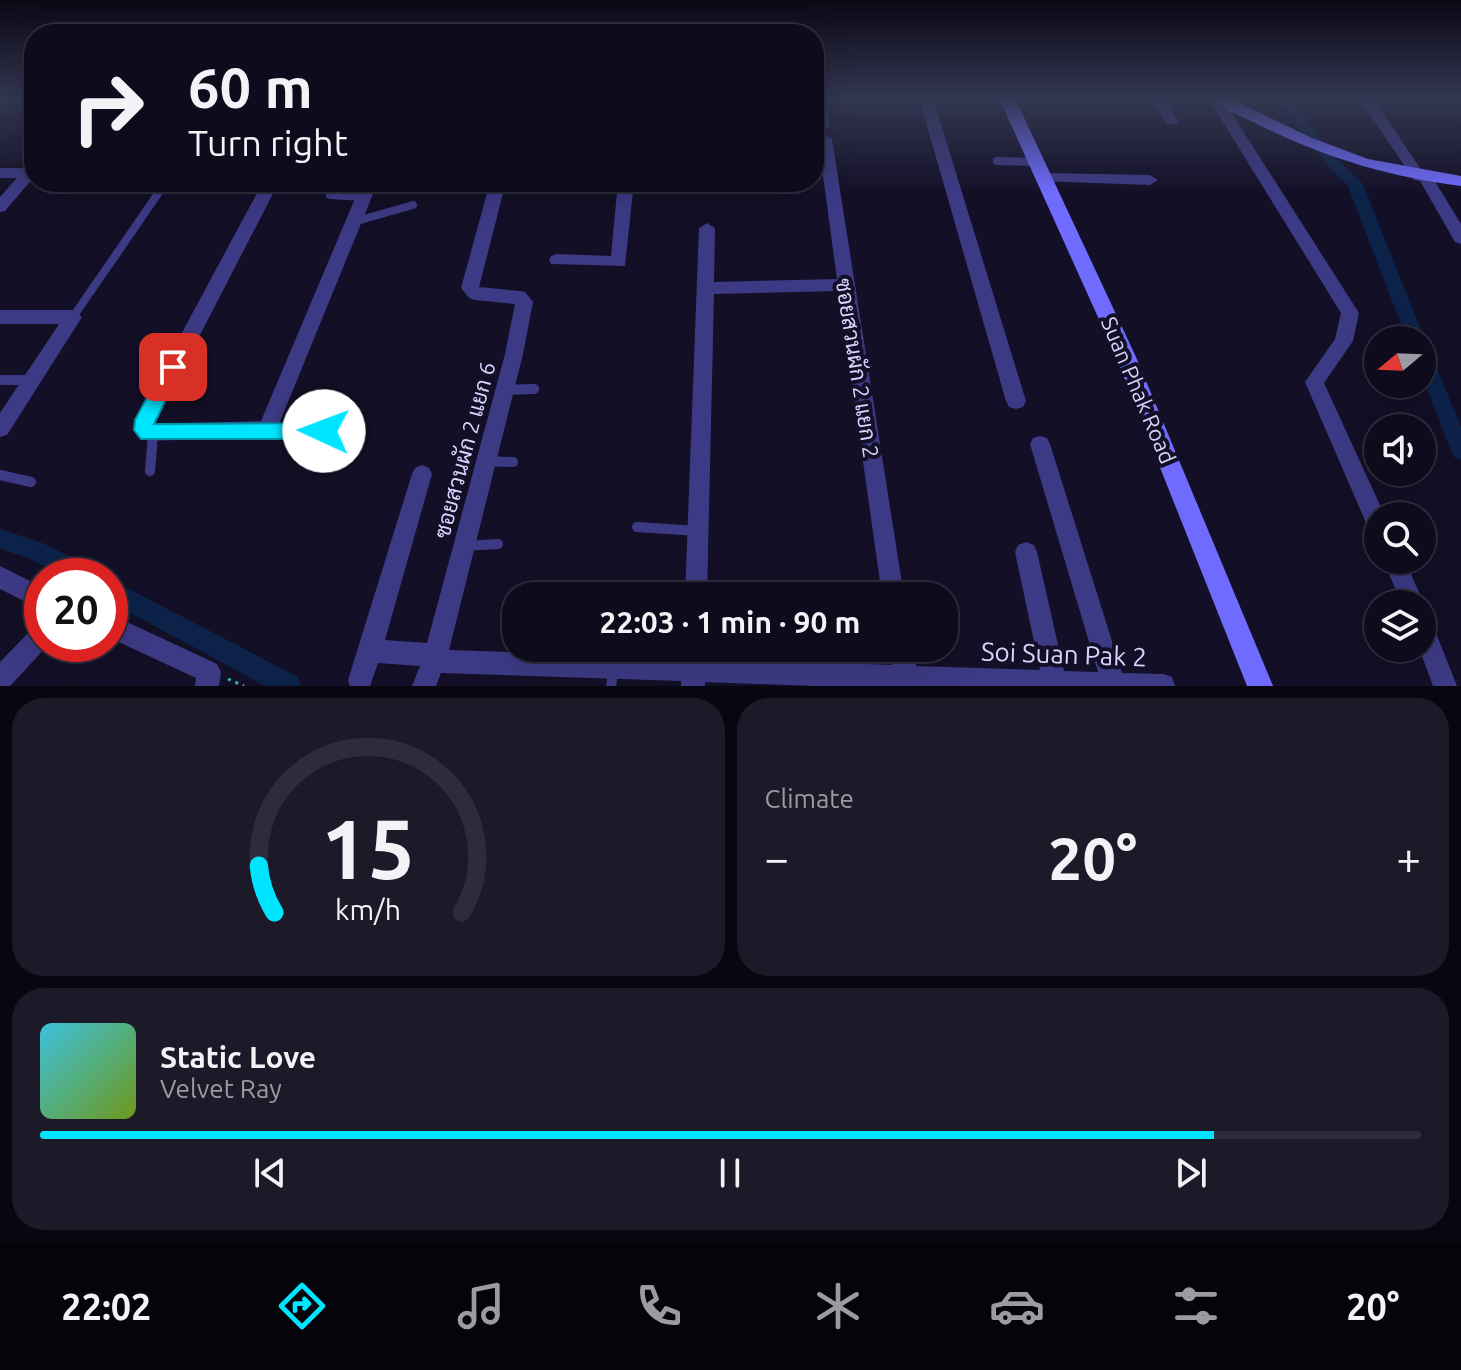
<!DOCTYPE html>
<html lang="en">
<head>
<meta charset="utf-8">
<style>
  body { margin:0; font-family:Ubuntu,Sarabun,sans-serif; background:#1c1929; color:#f1f3f6; height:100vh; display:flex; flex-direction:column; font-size:30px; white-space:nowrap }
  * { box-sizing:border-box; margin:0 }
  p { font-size:26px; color:#9b9ba3 }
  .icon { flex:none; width:44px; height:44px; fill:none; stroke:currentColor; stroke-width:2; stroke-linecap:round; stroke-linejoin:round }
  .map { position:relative; height:686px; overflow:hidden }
  .side { display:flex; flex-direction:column; gap:12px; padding:12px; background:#08060f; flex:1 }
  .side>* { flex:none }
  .top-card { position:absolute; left:24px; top:24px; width:800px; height:168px; border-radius:32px; box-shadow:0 8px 32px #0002,0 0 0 2px #2e2b3b; background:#0e0b1c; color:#f1f3f6; overflow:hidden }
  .needle { width:52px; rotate:251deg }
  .controls { position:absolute; left:1364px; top:326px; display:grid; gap:16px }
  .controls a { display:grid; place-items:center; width:72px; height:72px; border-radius:50%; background:#0e0b1c; box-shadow:0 8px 32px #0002,0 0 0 2px #2e2b3b; font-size:40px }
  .speed { position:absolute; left:24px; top:558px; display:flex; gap:16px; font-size:40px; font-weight:700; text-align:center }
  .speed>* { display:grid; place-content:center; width:104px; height:104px; border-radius:50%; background:#0e0b1c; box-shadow:0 8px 32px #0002,0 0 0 2px #2e2b3b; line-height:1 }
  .speed .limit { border:12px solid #d22; background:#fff; color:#111 }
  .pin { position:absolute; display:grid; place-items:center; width:68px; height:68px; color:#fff; margin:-34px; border-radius:16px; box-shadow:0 4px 12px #0006 }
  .me { position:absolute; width:88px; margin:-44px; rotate:272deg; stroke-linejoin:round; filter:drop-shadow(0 0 6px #0008) }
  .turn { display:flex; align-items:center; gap:28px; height:168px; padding:0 32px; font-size:36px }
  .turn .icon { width:104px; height:104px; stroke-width:2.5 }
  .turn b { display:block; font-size:56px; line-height:68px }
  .big { font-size:60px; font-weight:600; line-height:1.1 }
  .side .widget { flex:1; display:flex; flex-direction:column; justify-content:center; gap:12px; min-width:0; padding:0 28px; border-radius:32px; background:#1c1929 }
  .side .dial { align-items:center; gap:0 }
  .dial svg { height:208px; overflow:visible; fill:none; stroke:#2e2b3b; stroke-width:7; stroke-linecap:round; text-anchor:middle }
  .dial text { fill:#f1f3f6; stroke:none }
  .song { display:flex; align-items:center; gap:24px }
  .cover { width:96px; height:96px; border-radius:12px; background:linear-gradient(135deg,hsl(190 70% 55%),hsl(80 70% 35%)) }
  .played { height:8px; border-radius:4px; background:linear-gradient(90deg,#00e5ff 85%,#2e2b3b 85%) }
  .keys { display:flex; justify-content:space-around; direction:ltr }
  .heat { display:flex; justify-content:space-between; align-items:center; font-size:44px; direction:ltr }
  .side .tiles { flex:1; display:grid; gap:12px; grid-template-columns:1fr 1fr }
  .widget:last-child { grid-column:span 2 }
  .trip { position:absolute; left:502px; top:582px; width:456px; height:80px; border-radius:32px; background:#0e0b1c; box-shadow:0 8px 32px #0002,0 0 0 2px #2e2b3b; font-weight:600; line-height:80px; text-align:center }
  .dock { display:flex; height:128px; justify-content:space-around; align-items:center; background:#06040b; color:#9b9ba3 }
  .dock .icon { width:56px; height:56px }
  .dock .active { color:#00e5ff }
  .dock b { font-size:36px; color:#f1f3f6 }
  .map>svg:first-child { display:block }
</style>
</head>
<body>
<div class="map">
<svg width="1461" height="686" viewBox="0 0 1461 686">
  <rect width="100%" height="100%" fill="#130f26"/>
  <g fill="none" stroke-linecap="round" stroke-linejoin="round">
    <path fill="#0c2248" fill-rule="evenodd" d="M1275 98H1289L1338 160 1363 184 1425 340 1422 345V340H1407L1348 186 1328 166Z
      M1422 347 1428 349 1431 354 1461 427V460L1454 457 1451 451 1422 377Z
      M0 529 45 544 92 568 95 576H62L31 559 0 549Z
      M110 579 298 677 301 686H265L110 602Z"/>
    <path stroke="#2fb8b0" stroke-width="3" stroke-dasharray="3 5" stroke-linecap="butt" d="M228 679 244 686"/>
    <path stroke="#3d3a85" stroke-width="8" d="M997 161 1037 162
      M330 195 364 197
      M353 222 413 205
      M73 317 166 182"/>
    <path stroke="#3d3a85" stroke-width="10" d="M0 380H32
      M504 390 534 389
      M267 429 324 431
      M486 461 513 462
      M150 471 153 434
      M0 475 31 482
      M637 527 698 531
      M464 546 498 544
      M611 686 614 667"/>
    <path fill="#3d3a85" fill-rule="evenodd" d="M814 98H824L830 125 828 128 823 129 816 125Z
      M919 98H933L1026 401 1023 407 1016 409 1009 407 1006 401Z
      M1152 98H1166L1178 121 1176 124H1166Z
      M1208 98H1222L1359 313 1353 341 1324 383 1385 516H1378V535L1370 532 1305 382 1335 339 1341 313Z
      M1359 98H1373L1424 174 1431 175 1461 224V244L1455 242 1420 181 1414 180Z
      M825 135 832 139 904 596H882L839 291 714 294 707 596H685L699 228 707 223 715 228 714 282 837 279 818 139Z
      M34 163V177L5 211 0 212V197L17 178H0V168H26Z
      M1044 173 1150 175 1158 180 1150 185 1039 181 1036 178Z
      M263 182H279L154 424 261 421 362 182H378L277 429 274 435 267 437 148 441 137 436 134 430 135 420Z
      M490 182H506L479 287 519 291 525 292 533 302 523 354 449 650 682 658V648H706V658L892 665 889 648H913L916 666 1040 670 1015 552 1018 545 1026 542 1034 545 1037 552 1064 671 1098 672 1030 444 1033 438 1040 436 1047 438 1050 444 1122 673 1163 674 1172 677 1175 686H814L705 682V686H681V681L441 673 436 686H412L420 666 378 663 370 686H350L348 680 412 474 415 468 422 465 429 468 432 474 385 640 427 643 505 354 515 304 475 300 469 298 461 288Z
      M618 182H634L625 266 551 264 549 260 551 256 557 254 611 256Z
      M0 310H73L82 317 7 435 0 437V413L59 324H0Z
      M1383 560H1405L1424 604 1422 610V604H1402Z
      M0 566 42 587V610L0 589Z
      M110 614 217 664 221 672 219 686H195L196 678 110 638Z
      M1422 614 1430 618 1457 686H1433L1419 648H1422Z
      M42 623V644H49L10 686H0V662L34 627Z"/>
    <path fill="#6f6bff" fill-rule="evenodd" d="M999 98H1015L1136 357 1273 686H1247L1116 357Z
      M1210 98H1229L1312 138 1368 159 1461 176V186C1387 177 1320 156 1253 122 1239 115 1221 109 1210 98Z"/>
  </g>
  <linearGradient id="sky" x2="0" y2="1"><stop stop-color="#0a0815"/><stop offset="0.51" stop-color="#333752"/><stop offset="1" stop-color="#333752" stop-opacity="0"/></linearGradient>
  <rect width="1461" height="194" fill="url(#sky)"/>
  <path fill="#00e5ff" stroke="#0095a6" stroke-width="2" d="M173 359 182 367 154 424 324 423 334 431 324 439H141L134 430 135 420 166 362Z"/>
  <g text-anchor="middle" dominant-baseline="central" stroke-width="8" stroke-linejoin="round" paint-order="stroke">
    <g font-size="22" fill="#d9d4ff" stroke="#130f26">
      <text transform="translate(858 368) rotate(81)">ซอยสวนผัก 2 แยก 2</text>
      <text transform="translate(1139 390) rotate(67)">Suan Phak Road</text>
      <text transform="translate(464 450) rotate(-75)">ซอยสวนผัก 2 แยก 6</text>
    </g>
    <g font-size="26" fill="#d9d4ff" stroke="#130f26">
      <text transform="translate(1064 654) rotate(2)">Soi Suan Pak 2</text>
    </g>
  </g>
</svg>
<div class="controls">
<a><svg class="needle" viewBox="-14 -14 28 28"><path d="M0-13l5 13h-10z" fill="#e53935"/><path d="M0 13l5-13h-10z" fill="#9b9ba3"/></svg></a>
<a><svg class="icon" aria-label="sound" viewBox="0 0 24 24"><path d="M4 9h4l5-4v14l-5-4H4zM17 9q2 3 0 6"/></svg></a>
<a><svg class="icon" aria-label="search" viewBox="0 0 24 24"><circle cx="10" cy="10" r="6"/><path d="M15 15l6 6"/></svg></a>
<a><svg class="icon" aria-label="layers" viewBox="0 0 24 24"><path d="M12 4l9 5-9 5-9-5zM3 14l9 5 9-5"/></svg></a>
</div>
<div class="speed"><div class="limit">20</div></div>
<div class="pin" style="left:173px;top:367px;background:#d93025"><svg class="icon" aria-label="arrive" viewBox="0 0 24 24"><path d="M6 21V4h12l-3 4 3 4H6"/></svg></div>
<svg class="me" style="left:324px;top:431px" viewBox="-20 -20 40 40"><circle r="19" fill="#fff"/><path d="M0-13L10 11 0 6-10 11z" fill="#00e5ff"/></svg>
<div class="trip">22:03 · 1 min · 90 m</div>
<div class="top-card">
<div class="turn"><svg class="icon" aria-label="right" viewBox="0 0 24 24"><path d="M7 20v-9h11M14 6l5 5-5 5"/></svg><div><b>60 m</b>Turn right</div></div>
</div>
</div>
<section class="side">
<div class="tiles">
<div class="widget dial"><svg viewBox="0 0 100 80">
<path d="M14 69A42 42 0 1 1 86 69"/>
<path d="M14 69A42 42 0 0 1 8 51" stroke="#00e5ff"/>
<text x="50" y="56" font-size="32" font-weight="700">15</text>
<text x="50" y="72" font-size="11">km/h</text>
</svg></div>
<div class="widget"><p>Climate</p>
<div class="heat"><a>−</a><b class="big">20°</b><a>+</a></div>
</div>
<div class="widget">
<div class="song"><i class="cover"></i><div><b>Static Love</b><p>Velvet Ray</p></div></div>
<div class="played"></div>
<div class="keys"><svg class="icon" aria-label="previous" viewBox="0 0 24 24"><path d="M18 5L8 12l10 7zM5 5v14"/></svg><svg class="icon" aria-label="pause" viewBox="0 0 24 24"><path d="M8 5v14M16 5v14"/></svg><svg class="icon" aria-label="next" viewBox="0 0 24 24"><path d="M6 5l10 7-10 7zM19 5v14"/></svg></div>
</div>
</div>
</section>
<nav class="dock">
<b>22:02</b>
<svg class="icon active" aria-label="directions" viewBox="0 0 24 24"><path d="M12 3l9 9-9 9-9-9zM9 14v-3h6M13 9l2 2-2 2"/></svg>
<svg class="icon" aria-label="music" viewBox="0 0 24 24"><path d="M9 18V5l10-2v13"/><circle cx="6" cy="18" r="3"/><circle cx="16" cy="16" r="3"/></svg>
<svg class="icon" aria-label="phone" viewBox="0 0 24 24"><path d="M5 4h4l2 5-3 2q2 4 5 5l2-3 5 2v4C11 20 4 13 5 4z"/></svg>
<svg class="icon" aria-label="climate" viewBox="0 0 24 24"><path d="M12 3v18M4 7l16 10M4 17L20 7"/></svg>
<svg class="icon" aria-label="car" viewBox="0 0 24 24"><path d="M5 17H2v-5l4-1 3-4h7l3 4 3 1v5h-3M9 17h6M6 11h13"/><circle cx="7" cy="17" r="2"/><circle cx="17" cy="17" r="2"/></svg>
<svg class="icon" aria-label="filters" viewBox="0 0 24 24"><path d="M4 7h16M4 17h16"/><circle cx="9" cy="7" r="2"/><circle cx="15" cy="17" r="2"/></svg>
<b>20°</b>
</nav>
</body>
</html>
